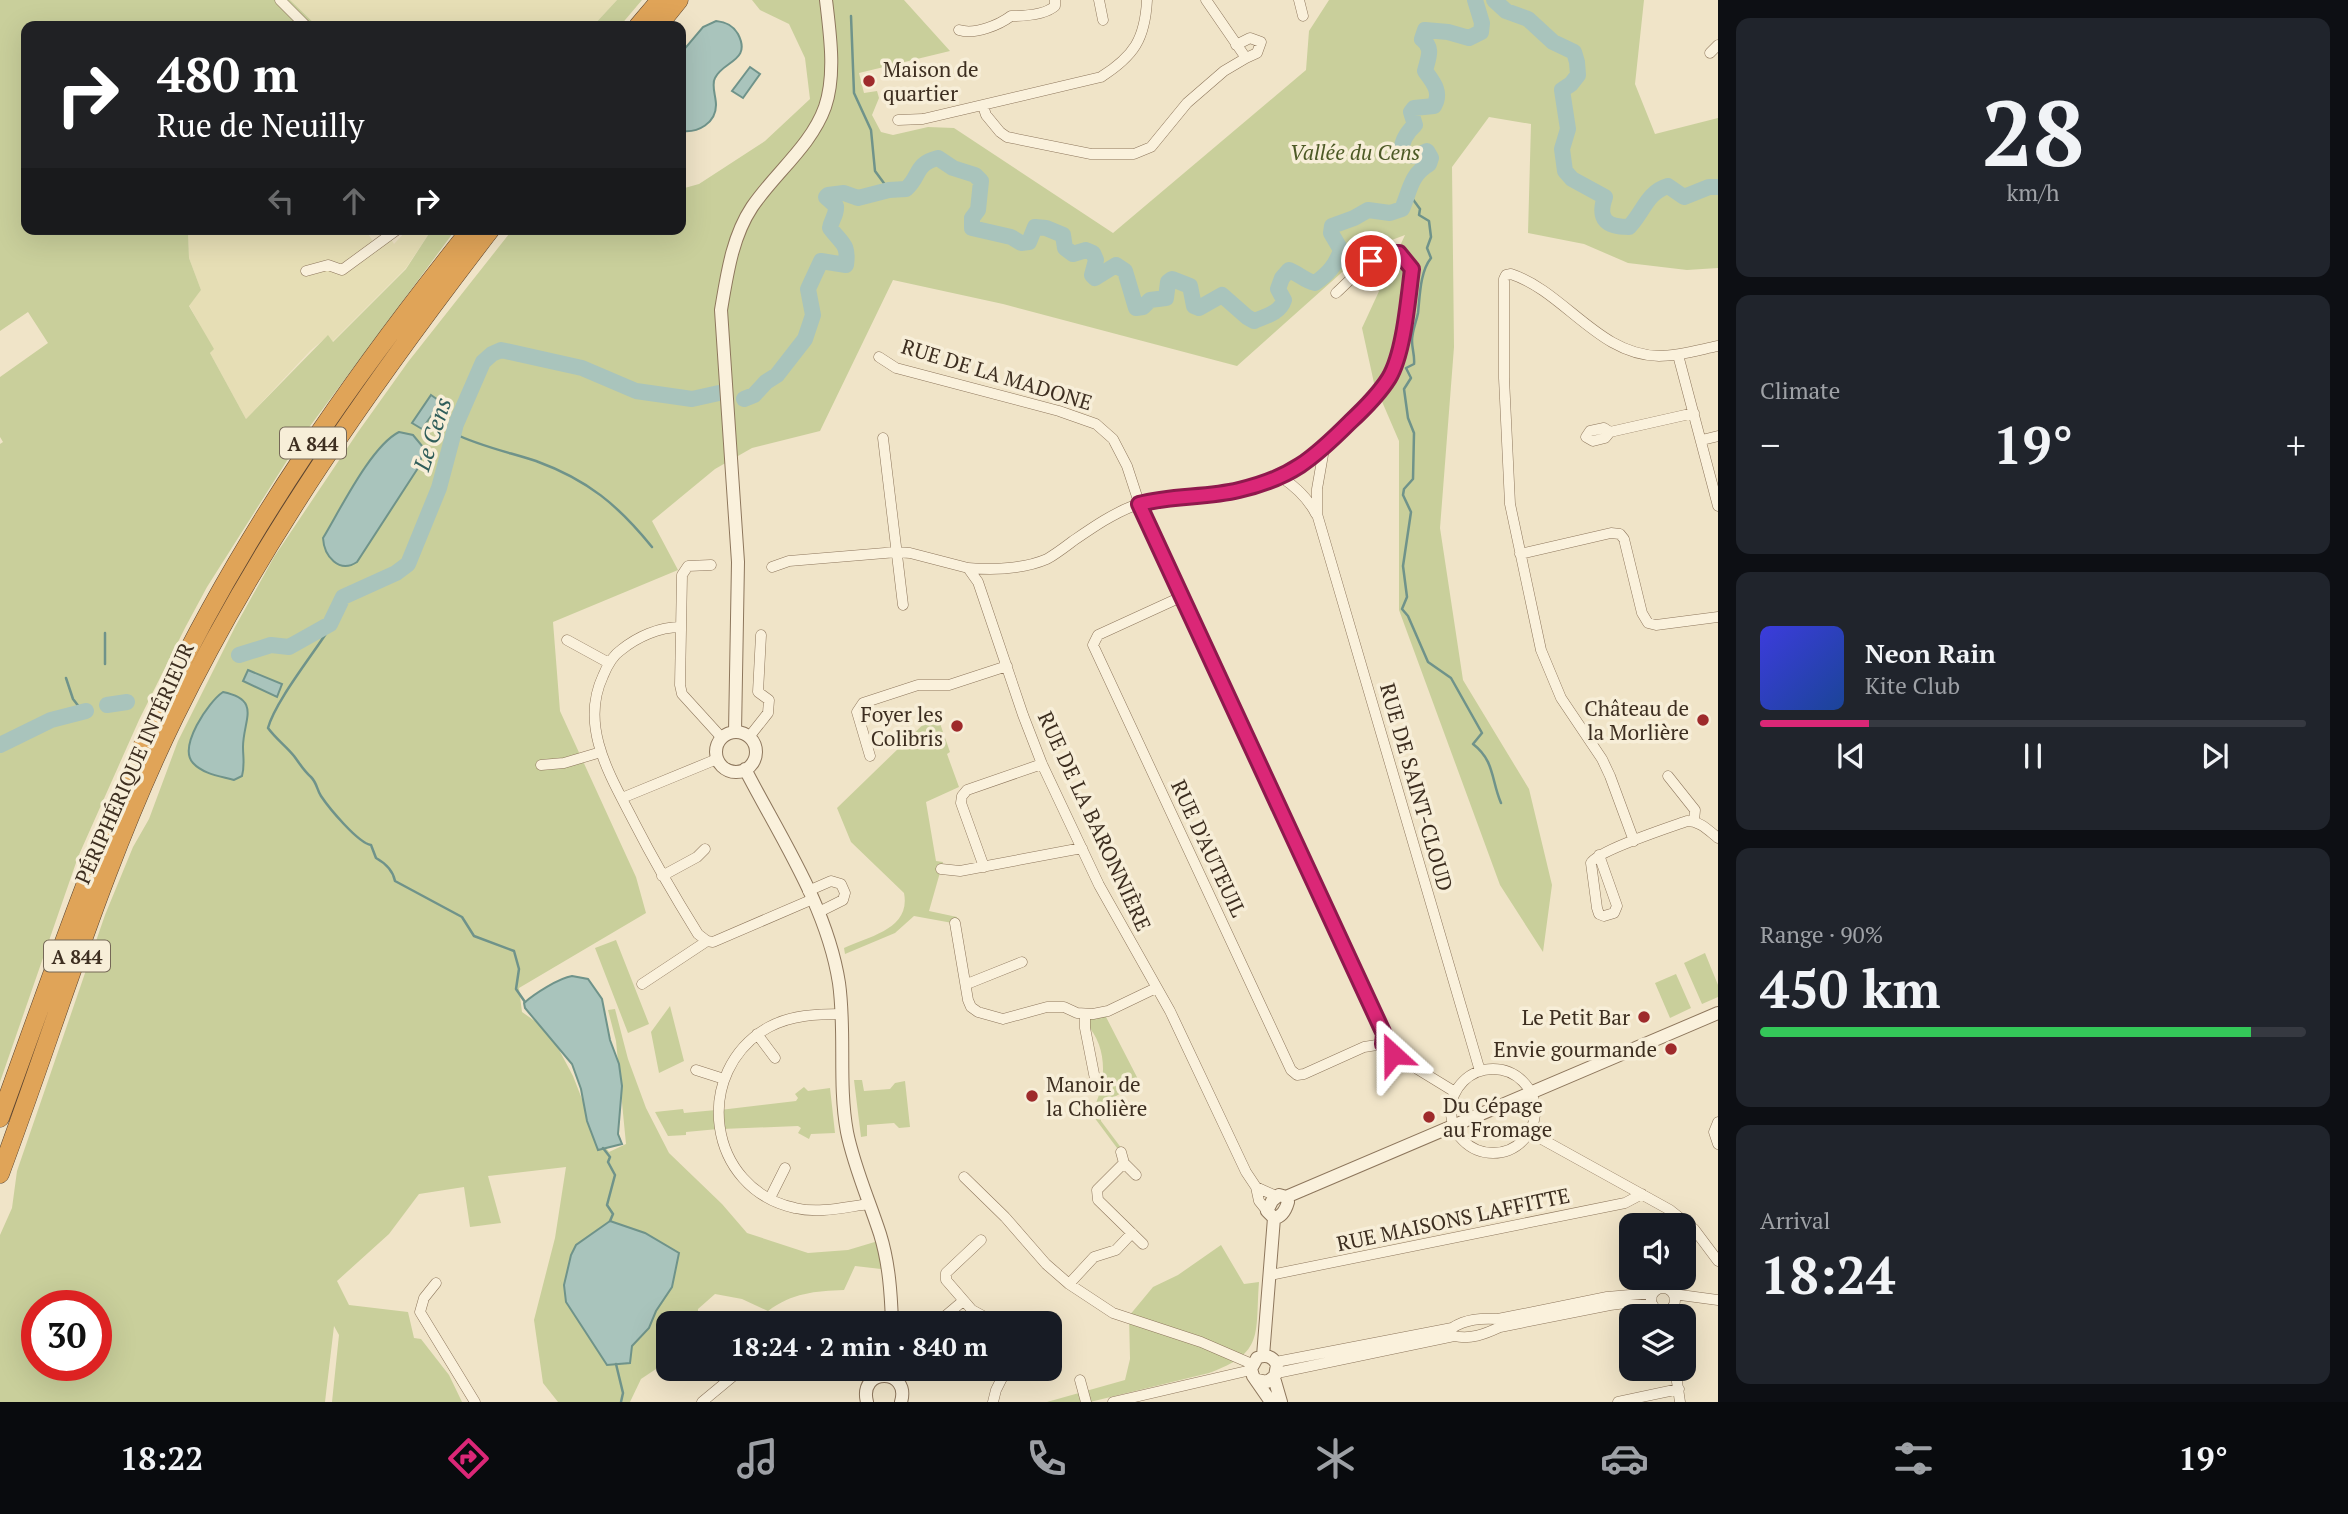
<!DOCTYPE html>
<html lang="en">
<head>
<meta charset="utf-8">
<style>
  body { margin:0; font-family:"PT Serif",serif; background:#20242c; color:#f1f3f6; height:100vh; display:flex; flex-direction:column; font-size:26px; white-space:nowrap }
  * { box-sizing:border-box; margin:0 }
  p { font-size:23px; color:#9ea1a6 }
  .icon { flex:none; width:38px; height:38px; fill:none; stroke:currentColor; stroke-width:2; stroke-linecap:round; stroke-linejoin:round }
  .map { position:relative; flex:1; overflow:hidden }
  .sheet { display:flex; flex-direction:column; gap:18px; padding:18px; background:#0d0f14; width:630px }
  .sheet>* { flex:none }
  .guide { position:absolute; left:21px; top:21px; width:665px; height:214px; border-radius:14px; box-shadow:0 7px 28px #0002; background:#202124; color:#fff; overflow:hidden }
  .buttons { position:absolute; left:1619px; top:1213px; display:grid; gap:14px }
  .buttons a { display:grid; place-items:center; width:77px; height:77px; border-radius:14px; background:#171b24; box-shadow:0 7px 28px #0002; font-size:35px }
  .speed { position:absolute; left:21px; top:1290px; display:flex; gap:14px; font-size:35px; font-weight:700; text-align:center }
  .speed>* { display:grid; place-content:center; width:91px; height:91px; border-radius:50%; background:#171b24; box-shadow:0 7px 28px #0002; line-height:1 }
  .speed .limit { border:10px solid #d22; background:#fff; color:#111 }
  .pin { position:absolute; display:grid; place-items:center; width:60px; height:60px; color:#fff; margin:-30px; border:4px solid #fff; border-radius:50%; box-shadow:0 2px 7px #0007 }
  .me { position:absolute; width:77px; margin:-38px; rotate:336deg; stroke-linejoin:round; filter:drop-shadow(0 0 5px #0008) }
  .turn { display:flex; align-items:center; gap:24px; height:147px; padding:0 21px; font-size:32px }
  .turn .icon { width:91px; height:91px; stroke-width:2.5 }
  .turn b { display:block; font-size:49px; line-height:60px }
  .lanes { display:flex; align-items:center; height:66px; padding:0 21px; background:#0003; justify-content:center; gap:35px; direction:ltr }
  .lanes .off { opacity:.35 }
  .big { font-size:52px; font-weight:700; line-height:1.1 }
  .sheet .widget { flex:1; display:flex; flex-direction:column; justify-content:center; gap:10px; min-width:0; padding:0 24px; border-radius:14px; background:#20242c }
  .sheet .dial { align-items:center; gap:0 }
  .dial b { font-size:91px; line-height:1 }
  .song { display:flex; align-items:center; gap:21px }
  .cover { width:84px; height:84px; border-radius:10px; background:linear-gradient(135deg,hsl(240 70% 55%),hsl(220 70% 35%)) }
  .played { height:7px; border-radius:4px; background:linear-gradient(90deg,#db2777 20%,#363941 20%) }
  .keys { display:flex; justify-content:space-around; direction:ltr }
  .heat { display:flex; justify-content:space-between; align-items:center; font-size:38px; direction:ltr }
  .charge { height:10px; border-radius:5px; background:linear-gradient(90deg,#34c759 90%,#363941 0) }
  .trip { position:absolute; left:656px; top:1311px; width:406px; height:70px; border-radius:14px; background:#171b24; box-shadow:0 7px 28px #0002; font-weight:700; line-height:70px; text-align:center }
  .tabs { display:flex; height:112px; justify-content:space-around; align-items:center; background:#090b0e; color:#9ea1a6 }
  .tabs .icon { width:49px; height:49px }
  .tabs .active { color:#db2777 }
  .tabs b { font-size:32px; color:#f1f3f6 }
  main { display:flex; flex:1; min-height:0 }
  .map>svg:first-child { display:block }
</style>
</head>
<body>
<main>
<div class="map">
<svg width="1718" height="1402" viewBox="0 0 1718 1402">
  <rect width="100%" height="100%" fill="#f0e4c8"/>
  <path fill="#e6deb5" d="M290 0H617L593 26H317Z
    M191 229H365L374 243 387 232 394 244 408 229H432L406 268 332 342 328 336 311 350 246 419 210 353 213 349 189 305 201 290 189 258 188 232Z"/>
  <path fill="#c9cf9b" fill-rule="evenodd" d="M0 0H290L317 26H26V229H191L188 232 189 258 201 290 189 306 214 349 210 353 246 419 328 335 333 342 406 269 432 229H456L302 437 207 587 186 626 139 720 78 857 0 1082V444L3 442 0 437V377L48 343 28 312 0 331Z
    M617 0H642L620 26H593Z
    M752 0H904L950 51 859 73 864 93 877 91 879 98 872 115 881 132 893 135 928 127 954 128 1113 233 1306 70 1309 31 1329 0H1644L1635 84 1655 134 1718 118V268L1687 270 1628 263 1584 244 1528 233 1531 124 1489 117 1452 167 1454 347 1440 528 1463 680 1529 789 1552 885 1543 952 1500 885 1399 610V441L1374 383 1362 328 1405 235 1368 249 1237 366 1003 304 893 280 820 431 752 448 715 469 652 521 678 570 553 622 560 711 636 877 646 913 519 988 522 1012 549 1031 573 1076 596 1135 609 1152 626 1144 616 1041 608 1010 615 1009 628 1059 646 1108 669 1153 722 1204 747 1233 808 1253 848 1250 878 1241 881 1269 855 1266 844 1290C815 1291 792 1293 768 1311L742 1299 715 1294 698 1309V1323H668V1361L641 1379 630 1402H558L543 1383 534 1320 555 1238 566 1167 488 1176 501 1223 470 1227 464 1187 419 1194 389 1234 337 1281 349 1305 408 1312 414 1338 421 1339 449 1375 462 1402H332L339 1335 334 1326 325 1402H0V1235L12 1208 17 1171 105 915 133 847 149 819 178 741 235 627 274 557 358 432 408 362 513 229H681V189L699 184 765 141 810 99 805 58 789 24 760 10ZM37 1306H96V1365H37Z
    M936 712 950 752 947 754 959 787 926 802 936 861 943 862 929 911 957 917 958 924 914 916 895 933 845 954 844 948C870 936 911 929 904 893L851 842 837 808Z
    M616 940 649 1024 628 1033 595 948Z
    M1705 953 1718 985V997L1702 1004 1684 963Z
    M1676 974 1691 1008 1670 1018 1655 983Z
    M670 1006 684 1061 659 1073 651 1032Z
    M1093 1015H1105L1140 1083 1105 1102 1100 1108 1101 1121 1125 1153 1120 1152 1091 1113C1107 1086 1109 1046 1085 1023Z
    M854 1080H862L864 1091 890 1089 895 1083 905 1081 910 1127 899 1128 894 1123 867 1125V1136L861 1137Z
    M804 1087 808 1091 830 1088 835 1133 811 1134 809 1139 798 1133 801 1128 798 1126 722 1129 720 1110 796 1101 798 1098 795 1094Z
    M683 1109 684 1113 716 1110 718 1129 686 1132V1135L668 1136 655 1112Z
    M1221 1245 1244 1284 1259 1282C1255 1334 1265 1353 1209 1373L1090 1402H1047L1125 1380 1130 1359 1129 1316 1153 1287 1178 1275Z"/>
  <path fill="#a9c4bc" stroke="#6f938a" stroke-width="2" d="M716 21C726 22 733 25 738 34 752 61 723 61 715 78 711 85 716 96 716 105 716 123 698 133 682 131L681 53 703 27Z
    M750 67 760 74 743 98 732 91Z
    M431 395 441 402 422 429 412 423Z
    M399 432 413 435 423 447 420 465 357 562C339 574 324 556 323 538 340 510 371 446 399 432Z
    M248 670 282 684 277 697 243 681Z
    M223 692C262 700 243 720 243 747 243 757 245 765 242 776L234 780C220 776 203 774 193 763 178 747 208 702 223 692Z
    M572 976 588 979 602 999 610 1040 619 1064 622 1086 618 1134 622 1144 598 1150 587 1121 581 1089 572 1064 525 1008 524 1003C534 994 559 978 572 976Z
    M610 1221 645 1233 679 1253 672 1287 656 1311 649 1328 632 1346 630 1363 607 1365 566 1302 564 1285 571 1255 576 1245Z"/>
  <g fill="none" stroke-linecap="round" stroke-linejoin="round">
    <path stroke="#6f938a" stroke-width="2.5" d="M851 16 854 93 871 130 875 171 889 190
      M1409 194 1420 209 1419 215 1429 221 1431 237 1427 248 1431 258C1420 272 1420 295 1418 313 1416 323 1412 331 1412 341 1412 349 1415 356 1414 364L1406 368 1411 378 1404 389 1408 418 1414 433 1413 479 1404 489 1403 495 1411 512 1403 566 1407 597 1402 609 1408 616 1428 662 1451 678 1482 733 1473 744C1495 761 1491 780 1501 803
      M453 433C479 446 508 452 536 461 588 480 618 505 652 547
      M330 624 327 632C311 657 275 702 268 728 276 739 286 746 294 756 300 764 304 771 311 777 317 783 317 790 321 796 329 808 358 843 371 845L376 858C385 863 393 871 395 881L462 917 474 936 514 951 519 969 516 989 525 1002
      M105 633V664
      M66 678 73 699 83 712
      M603 1148 610 1157 608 1162 615 1175 607 1205 613 1214 610 1221
      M616 1364 623 1393 621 1402"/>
    <path stroke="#a9c4bc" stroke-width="16" d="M1494 0 1506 11 1528 19 1553 42 1574 52 1577 62 1578 75 1571 84 1562 90 1568 129 1562 149 1565 171 1572 179 1605 197C1597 220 1607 227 1629 227 1643 213 1647 192 1668 186L1684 197 1709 187H1718
      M744 399 754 395 766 382 777 375 805 339 813 315 808 289 821 261 846 265C849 244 842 244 830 228 831 220 837 215 836 206L826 197 828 195 844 193 858 198 889 190 906 189C921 176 914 164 938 158L953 168 975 175 981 181 978 210 972 218V228L1011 237 1021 243 1029 242 1035 227 1046 228 1063 235 1065 248 1073 254 1086 250 1093 253 1096 260 1092 275 1095 278 1116 265 1125 271 1136 308 1143 307 1150 300 1166 298 1168 282 1172 279 1190 286 1194 306 1199 308 1222 295 1247 317 1254 321C1266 316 1280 313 1284 300L1278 289 1282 278 1289 270C1299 274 1305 281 1315 283 1328 274 1336 265 1341 250L1331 233 1332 226 1354 218 1368 210 1390 213 1402 209C1410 191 1410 175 1429 164L1431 158 1427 151 1416 156 1402 154C1400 143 1407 132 1415 125L1411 112 1414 108 1434 106C1442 92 1433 82 1425 71 1428 58 1434 48 1422 39L1425 30 1448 32 1469 38 1481 32 1482 23 1475 0
      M239 655 271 645 289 647 330 624 343 597 396 573 408 564 439 488 456 424 483 362 492 354 501 350 582 368 636 391 692 399 719 393
      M107 705 127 702
      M0 745 51 720 86 711"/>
    <defs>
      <path id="minor" d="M280 0 306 26
        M1099 0 1103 20
        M1299 0 1303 16
        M959 30C975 35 999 25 1011 16 1025 16 1045 15 1055 6V0
        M1236 45 1250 38 1261 42 1257 53 1246 58
        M1710 53 1718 45
        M983 106 986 115 1000 132 1007 137 1091 154H1134L1151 147 1187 103 1224 71 1246 58 1206 0
        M898 120 923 119 1101 77C1134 56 1145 39 1147 0
        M306 271 328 265 342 270 398 229
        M1678 355 1718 506
        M879 357 896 368 1059 411 1096 424 1113 439 1127 466 1146 524 1384 1034 1383 1044 1393 1054 1455 1092
        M1610 432 1604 428 1590 431 1586 437 1593 441 1605 438 1610 432 1694 413
        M883 438 903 605
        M1702 440 1718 436
        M1324 449 1317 489V514L1480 1071
        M1281 477C1296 487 1308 498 1316 514
        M1520 554 1611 533 1620 534 1624 539 1642 613 1648 623 1656 625 1718 617
        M711 565 688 566 682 575 680 685 682 694 722 738
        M772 567 789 561 897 552 910 553 968 568 978 582 1023 715 1042 764 1099 885 1170 1011 1246 1172 1256 1187
        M968 568C992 570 1024 569 1047 559 1056 554 1065 547 1073 541 1092 528 1112 514 1133 506 1166 493 1204 498 1238 491 1292 478 1316 457 1354 419 1367 406 1384 390 1391 374 1404 341 1408 304 1412 269L1399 253C1373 252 1355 276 1336 293
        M1181 597 1098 635 1093 645 1291 1070 1297 1075 1304 1074 1364 1047 1383 1044
        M680 627C659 627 637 637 621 650 612 656 607 666 603 676 579 727 611 777 634 822 654 861 675 897 698 934L707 941 713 942 813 899
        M567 640 609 663
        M749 737 768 713 769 700 758 692 761 635
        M870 756 857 712 863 703 918 685H949L1007 666
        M541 765 564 763 601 752
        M1668 776 1695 810 1694 821
        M622 798 717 759
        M1634 841 1610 776 1602 759 1561 698 1541 650 1510 504 1504 378V279L1506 275 1511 274C1565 292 1598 355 1659 356 1679 356 1699 350 1718 346
        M1599 855 1617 906 1614 913 1604 916 1599 914 1597 908 1591 863C1597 851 1670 827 1687 821 1700 821 1708 830 1718 838
        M984 867 961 803 962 796 967 790 1042 764
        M941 869 960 871 1082 848
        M662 876 697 857 705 849
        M808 891 831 881 841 884 845 893 843 900 819 912
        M955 923 968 1000 971 1007 978 1012 1003 1019 1047 1007H1064L1077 1013 1093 1014 1108 1011 1156 988
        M642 984 707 941
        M967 984 1022 962
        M842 1014C817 1014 791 1015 769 1027 691 1071 707 1189 795 1208 819 1214 845 1207 869 1204
        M1085 1014V1028L1095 1079
        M757 1034 775 1058
        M1451 1111a42 42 0 1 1 84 0a42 42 0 1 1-84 0Z
        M696 1070 724 1079
        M1718 1122 1714 1132 1718 1144
        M1529 1132 1670 1210 1694 1229 1718 1261
        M1121 1152 1124 1163 1097 1190 1098 1200 1143 1244
        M1124 1163 1136 1175
        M964 1177 1005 1217 1046 1264 1069 1284 1113 1313 1201 1342 1252 1364
        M770 1198 785 1168
        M1267 1211 1259 1201 1256 1187 1276 1196
        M981 1240 946 1273V1280L972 1310 996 1323
        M1270 1275 1625 1203 1642 1194
        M436 1283 424 1298 420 1312 475 1402
        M1069 1284 1094 1257 1116 1250 1132 1233
        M1651 1300a12 12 0 1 1 24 0a12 12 0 1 1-24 0Z
        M1673 1294 1718 1300
        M811 1323 822 1320 829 1323
        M937 1323 963 1301
        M1276 1362 1452 1328C1466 1319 1481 1318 1498 1319L1607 1297 1653 1293
        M863 1368 872 1380
        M1675 1368 1680 1402
        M1277 1373 1454 1336C1470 1340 1485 1334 1500 1327L1610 1305 1626 1303 1653 1305
        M1080 1380 1086 1402
        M702 1402 743 1368
        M993 1402 996 1390 1007 1368
        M1113 1402 1251 1370
        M1618 1402 1679 1389"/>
      <path id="tertiary" d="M716 752a20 20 0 1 1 40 0a20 20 0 1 1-40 0Z
        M735 732 738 562 721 310C727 275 732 237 752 207 775 173 811 146 825 107 836 75 830 34 826 0
        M745 769C780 837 827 906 839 983 846 1033 838 1083 847 1132 854 1167 869 1200 880 1234 889 1263 891 1293 892 1323
        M1286 1197 1718 1013
        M1274 1218 1267 1211 1272 1201 1279 1195 1286 1197
        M1274 1218C1282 1217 1286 1209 1288 1202L1286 1197
        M1263 1356 1274 1218
        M1274 1378 1281 1402
        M1257 1380 1267 1382 1275 1376 1277 1365C1273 1356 1265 1354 1257 1358L1251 1369 1253 1376 1271 1402
        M867 1402C858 1367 911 1368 901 1402"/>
      <path id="motorway" d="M638 26 660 0
        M658 26 679 0
        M0 1118C52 976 99 835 164 699 245 530 354 375 471 229
        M0 1174C57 1021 103 863 175 716 262 539 371 385 491 229"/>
    </defs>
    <use href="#minor" stroke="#8d765c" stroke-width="11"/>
    <use href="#tertiary" stroke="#8d765c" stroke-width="14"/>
    <use href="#motorway" stroke="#5b4430" stroke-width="19"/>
    <use href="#minor" stroke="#faf1dc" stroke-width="10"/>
    <use href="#tertiary" stroke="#faf1dc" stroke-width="12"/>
    <use href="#motorway" stroke="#e0a458" stroke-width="18"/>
  </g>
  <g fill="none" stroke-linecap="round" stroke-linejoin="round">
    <defs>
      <path id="route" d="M1371 261 1388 253H1399L1412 269C1408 299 1404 353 1389 378 1379 394 1364 409 1350 422 1313 459 1291 478 1239 490 1206 498 1172 495 1139 504L1384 1034 1383 1044 1393 1054"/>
    </defs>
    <use href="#route" stroke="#8e194d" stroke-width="18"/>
    <use href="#route" stroke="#db2777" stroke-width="12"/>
  </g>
  <g fill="#9e2a2b" stroke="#f7eed8" stroke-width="2.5">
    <circle cx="869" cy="81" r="7"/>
    <circle cx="1703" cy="720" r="7"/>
    <circle cx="957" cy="726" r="7"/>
    <circle cx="1644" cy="1017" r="7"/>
    <circle cx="1671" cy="1049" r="7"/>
    <circle cx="1032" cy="1096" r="7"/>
    <circle cx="1429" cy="1117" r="7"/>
  </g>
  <g text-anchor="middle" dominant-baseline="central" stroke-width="7" stroke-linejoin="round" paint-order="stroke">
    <g fill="#f7eed8" stroke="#756857" stroke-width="2">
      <rect x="280" y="427.5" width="66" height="31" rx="5"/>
      <rect x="44" y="940.5" width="66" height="31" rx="5"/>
    </g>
    <g font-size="19" font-weight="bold" fill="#3d2e20">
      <text x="313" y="443">A 844</text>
      <text x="77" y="956">A 844</text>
    </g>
    <g font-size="21" fill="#3d2e20" stroke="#f7eed8" text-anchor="end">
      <text x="883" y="69" text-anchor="start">Maison de<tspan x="883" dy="24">quartier</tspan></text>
      <text x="1689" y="708">Château de<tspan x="1689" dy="24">la Morlière</tspan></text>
      <text x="943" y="714">Foyer les<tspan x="943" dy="24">Colibris</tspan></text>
      <text x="1630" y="1017">Le Petit Bar</text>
      <text x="1657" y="1049">Envie gourmande</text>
      <text x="1046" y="1084" text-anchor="start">Manoir de<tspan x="1046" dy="24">la Cholière</tspan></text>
      <text x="1443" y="1105" text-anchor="start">Du Cépage<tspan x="1443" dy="24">au Fromage</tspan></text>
    </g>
    <g font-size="21" font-style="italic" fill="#4d5a26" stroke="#f7eed8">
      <text x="1355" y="152">Vallée du Cens</text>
    </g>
    <g font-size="21" fill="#3d2e20" stroke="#f7eed8">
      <text transform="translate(997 374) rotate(17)">RUE DE LA MADONE</text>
      <text transform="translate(134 763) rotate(-66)">PÉRIPHÉRIQUE INTÉRIEUR</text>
      <text transform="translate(1417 787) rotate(74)">RUE DE SAINT-CLOUD</text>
      <text transform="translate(1095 821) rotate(65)">RUE DE LA BARONNIÈRE</text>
      <text transform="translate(1209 848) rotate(65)">RUE D'AUTEUIL</text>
      <text transform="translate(1453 1219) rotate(-12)">RUE MAISONS LAFFITTE</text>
    </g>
    <g font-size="23" font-style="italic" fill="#2f5d5a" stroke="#f7eed8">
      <text transform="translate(432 434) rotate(-72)">Le Cens</text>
    </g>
  </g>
</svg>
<div class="buttons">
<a><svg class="icon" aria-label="sound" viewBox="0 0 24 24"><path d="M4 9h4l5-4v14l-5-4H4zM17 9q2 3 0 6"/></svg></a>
<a><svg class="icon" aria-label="layers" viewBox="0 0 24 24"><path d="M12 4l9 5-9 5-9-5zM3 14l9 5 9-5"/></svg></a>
</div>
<div class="speed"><div class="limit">30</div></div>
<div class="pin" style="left:1371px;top:261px;background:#d93025"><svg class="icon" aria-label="arrive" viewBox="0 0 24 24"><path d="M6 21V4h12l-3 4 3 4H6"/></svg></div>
<svg class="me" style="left:1393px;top:1054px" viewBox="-20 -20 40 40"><path d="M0-17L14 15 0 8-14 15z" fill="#db2777" stroke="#fff" stroke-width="4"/></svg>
<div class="trip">18:24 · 2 min · 840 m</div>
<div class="guide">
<div class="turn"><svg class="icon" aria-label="right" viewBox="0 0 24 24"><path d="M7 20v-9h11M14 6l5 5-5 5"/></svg><div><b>480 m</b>Rue de Neuilly</div></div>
<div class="lanes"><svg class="icon off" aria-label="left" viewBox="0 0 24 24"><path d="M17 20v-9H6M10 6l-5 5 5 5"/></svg><svg class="icon off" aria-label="ahead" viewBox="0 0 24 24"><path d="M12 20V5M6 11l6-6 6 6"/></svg><svg class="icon" aria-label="right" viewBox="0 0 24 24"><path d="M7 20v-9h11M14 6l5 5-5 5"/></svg></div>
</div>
</div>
<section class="sheet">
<div class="widget dial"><b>28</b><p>km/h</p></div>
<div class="widget"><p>Climate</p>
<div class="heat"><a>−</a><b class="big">19°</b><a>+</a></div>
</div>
<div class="widget">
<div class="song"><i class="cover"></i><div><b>Neon Rain</b><p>Kite Club</p></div></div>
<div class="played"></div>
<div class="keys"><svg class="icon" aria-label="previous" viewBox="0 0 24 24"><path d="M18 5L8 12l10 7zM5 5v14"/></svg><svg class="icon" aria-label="pause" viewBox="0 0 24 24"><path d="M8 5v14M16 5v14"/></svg><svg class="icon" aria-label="next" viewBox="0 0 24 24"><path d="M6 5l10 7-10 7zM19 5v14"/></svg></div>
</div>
<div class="widget"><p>Range · 90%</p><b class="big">450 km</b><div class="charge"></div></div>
<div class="widget"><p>Arrival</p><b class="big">18:24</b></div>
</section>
</main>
<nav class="tabs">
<b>18:22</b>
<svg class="icon active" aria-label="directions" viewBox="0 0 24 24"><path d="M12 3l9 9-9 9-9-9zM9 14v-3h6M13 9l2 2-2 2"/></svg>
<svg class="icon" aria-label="music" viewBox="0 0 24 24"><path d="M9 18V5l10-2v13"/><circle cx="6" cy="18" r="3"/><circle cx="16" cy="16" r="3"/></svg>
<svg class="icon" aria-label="phone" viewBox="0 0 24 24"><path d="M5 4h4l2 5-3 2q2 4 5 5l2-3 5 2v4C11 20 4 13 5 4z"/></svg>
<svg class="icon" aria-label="climate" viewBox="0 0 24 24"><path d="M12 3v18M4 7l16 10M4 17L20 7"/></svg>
<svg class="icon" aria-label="car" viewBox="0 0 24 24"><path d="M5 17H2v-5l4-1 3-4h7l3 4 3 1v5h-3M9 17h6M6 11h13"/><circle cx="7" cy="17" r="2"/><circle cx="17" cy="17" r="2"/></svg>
<svg class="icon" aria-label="filters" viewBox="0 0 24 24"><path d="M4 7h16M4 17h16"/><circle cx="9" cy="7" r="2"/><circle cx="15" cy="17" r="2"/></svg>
<b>19°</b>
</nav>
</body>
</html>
